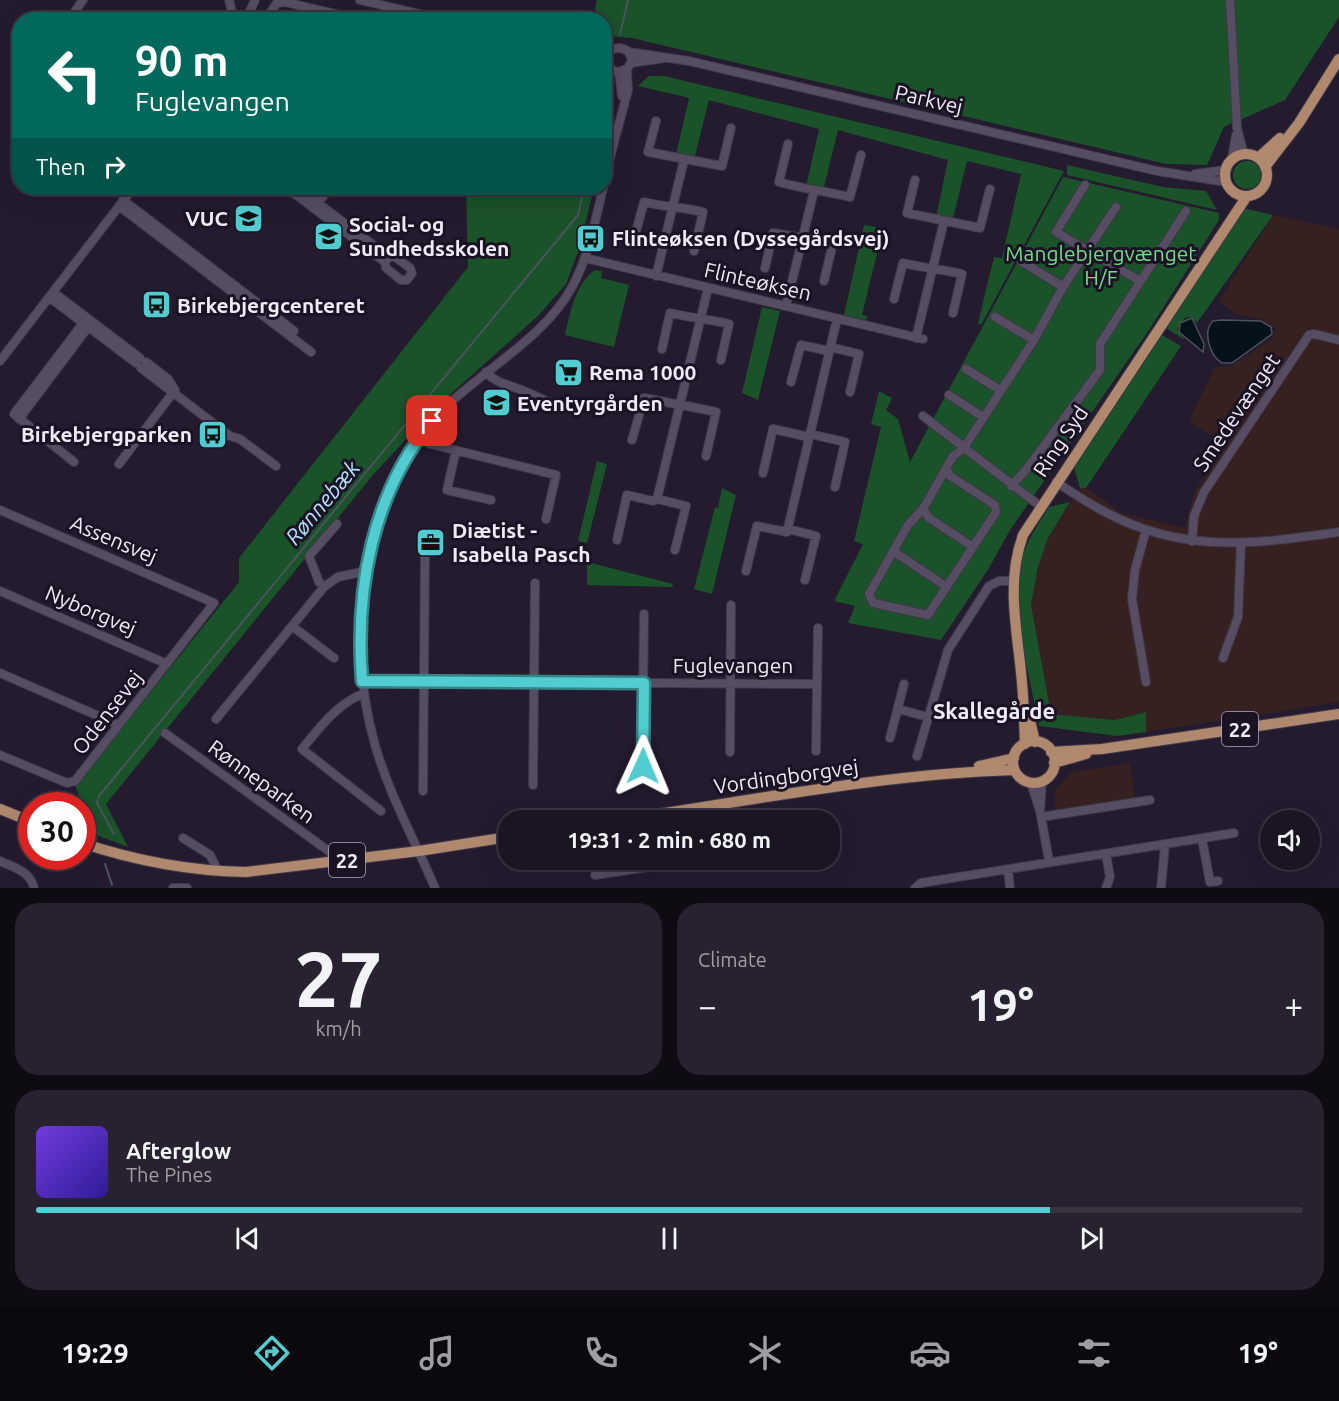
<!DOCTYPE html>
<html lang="en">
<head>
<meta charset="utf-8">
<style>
  body { margin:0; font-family:Ubuntu,sans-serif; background:#28212f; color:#f1f3f6; height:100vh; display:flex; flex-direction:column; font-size:22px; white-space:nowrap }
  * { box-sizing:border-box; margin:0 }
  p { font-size:20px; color:#a09ea5 }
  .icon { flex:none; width:33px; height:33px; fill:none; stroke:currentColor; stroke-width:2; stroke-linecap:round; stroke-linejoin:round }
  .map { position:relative; height:888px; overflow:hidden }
  .sheet { display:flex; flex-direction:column; gap:15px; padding:15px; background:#0f0b13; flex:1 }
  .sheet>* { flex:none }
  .hud { position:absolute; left:12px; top:12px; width:600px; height:183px; border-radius:24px; box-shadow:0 6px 24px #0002,0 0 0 2px #393340; background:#00695c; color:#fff; overflow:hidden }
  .tools { position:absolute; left:1260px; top:810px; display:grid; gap:12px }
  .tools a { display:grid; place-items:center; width:60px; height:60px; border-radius:50%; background:#1b1422; box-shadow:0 6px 24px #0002,0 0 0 2px #393340; font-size:30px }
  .speed { position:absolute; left:18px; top:792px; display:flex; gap:12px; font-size:30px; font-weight:700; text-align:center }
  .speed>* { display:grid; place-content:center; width:78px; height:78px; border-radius:50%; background:#1b1422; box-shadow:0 6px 24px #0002,0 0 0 2px #393340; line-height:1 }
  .speed .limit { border:9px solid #d22; background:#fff; color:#111 }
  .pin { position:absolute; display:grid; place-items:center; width:51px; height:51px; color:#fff; margin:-26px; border-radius:12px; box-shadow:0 3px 9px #0006 }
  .me { position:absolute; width:66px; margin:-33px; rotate:1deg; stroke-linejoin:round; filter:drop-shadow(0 0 4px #0008) }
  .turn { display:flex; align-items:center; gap:21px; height:126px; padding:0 24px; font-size:27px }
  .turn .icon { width:78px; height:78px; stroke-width:2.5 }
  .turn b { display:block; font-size:42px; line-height:51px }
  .then { display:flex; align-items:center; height:57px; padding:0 24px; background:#0003; gap:12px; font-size:22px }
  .big { font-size:45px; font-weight:700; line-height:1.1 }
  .sheet .tile { flex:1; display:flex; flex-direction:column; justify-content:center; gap:9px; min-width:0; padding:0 21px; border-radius:24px; background:#28212f }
  .sheet .dial { align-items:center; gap:0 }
  .dial b { font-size:78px; line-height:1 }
  .song { display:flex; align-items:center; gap:18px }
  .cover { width:72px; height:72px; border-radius:9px; background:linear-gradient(135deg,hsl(260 70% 55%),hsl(250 70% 35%)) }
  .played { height:6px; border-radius:3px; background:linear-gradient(90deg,#51ccd1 80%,#393340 80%) }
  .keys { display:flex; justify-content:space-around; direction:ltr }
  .heat { display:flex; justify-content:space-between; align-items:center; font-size:33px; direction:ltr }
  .sheet .tiles { flex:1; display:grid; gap:15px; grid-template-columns:1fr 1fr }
  .tile:last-child { grid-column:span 2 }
  .trip { position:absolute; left:498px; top:810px; width:342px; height:60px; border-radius:24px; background:#1b1422; box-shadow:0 6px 24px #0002,0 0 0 2px #393340; font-weight:700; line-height:60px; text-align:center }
  .dock { display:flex; height:96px; justify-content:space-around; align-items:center; background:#0b080e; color:#a09ea5 }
  .dock .icon { width:42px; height:42px }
  .dock .active { color:#51ccd1 }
  .dock b { font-size:27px; color:#f1f3f6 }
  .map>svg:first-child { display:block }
</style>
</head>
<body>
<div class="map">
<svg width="1339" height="888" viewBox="0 0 1339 888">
  <rect width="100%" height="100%" fill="#241b2e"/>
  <path fill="#352220" d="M1273 215 1339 229V702L1146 732V712L1115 720 1051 715 1031 605 1038 567 1048 538 1080 488H1086L1122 513 1185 528 1194 493 1225 444 1189 421 1215 367H1230L1272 339 1276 328 1261 319 1237 314 1219 301Z
    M1130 763 1135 798 1055 810V790L1071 772Z"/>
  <path fill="#1a522a" d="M597 0H1339V17L1285 100 1224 127 1207 165 1166 164 632 38 606 36 604 20 600 19 595 9Z
    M605 76C622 94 610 122 605 143Z
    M649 76H664L1064 171 981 325 978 323 994 257 1002 258 1021 174 967 161 953 218 936 217 948 160 838 130 824 187H806L819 129 709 100 695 156 676 155 689 98 638 86Z
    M1233 175a14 14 0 1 1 28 0a14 14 0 1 1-28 0Z
    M1067 165 1163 187 1206 191 1217 210 1067 175Z
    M1063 177 1219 213V220L1149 330 1010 530 989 568 941 640 848 623 855 606 834 601 863 544 854 541 881 427 871 424 879 391 892 398 886 410 898 419 910 462Z
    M466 188H594L579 249 566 284 539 315 434 409 372 476 106 804 128 847 83 830 82 806H75L79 795 75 786 239 582V558L468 267Z
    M1242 208 1273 215 1197 323 1191 317 1185 318 1177 329 1185 340 1166 328 1230 231Z
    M864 225 876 227 875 232 882 233 862 315 867 316 866 320 844 315Z
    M595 270 602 271 601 278 629 285 614 347 565 335C570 313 575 284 595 270Z
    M762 307 780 311 758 400 742 393Z
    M1162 335 1181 346 1086 488H1080L1074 468Z
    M597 461 607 464 587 543 578 541Z
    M722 488 736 495 712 594 694 589 715 507 718 508Z
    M1070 502 1048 538 1038 567 1031 605 1051 714 1115 720 1146 712V732L1117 736 1039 726C1030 674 1007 603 1024 552 1030 536 1040 522 1049 507Z
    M587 562 673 584 672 587 587 585Z"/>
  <path fill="#051219" stroke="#4b535c" stroke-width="1.5" d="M1192 318 1204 344 1203 352 1179 332 1180 323Z
    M1221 320 1261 321 1271 327 1272 334 1232 363H1222C1210 356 1202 331 1213 321Z"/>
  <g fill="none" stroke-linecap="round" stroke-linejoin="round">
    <path stroke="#4b535c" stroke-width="2" d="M620 34 628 0
      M604 100 609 80
      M114 834 97 803 99 796 578 215 584 188
      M105 864 112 885"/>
    <defs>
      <path id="minor" d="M229 0 232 12 244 20
        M360 0 445 20
        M1230 0 1237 128 1244 155
        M69 20 83 0
        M246 20 255 0
        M265 20 277 3 285 2 361 20
        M629 52 632 60 628 68 619 72C610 71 605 64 608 54 613 47 621 46 629 52L689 61 1157 171 1226 182
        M631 63 664 58
        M619 72 622 96
        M656 121 648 152 722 166 731 128
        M788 144 779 182C803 189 825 191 850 197L861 155
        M1232 159 1236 135
        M1195 174 1226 170
        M604 180 628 90 627 70
        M915 180 907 213 980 228 990 189
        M1085 185 1056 232 1140 281
        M287 188 385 262 386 268 401 280H407L412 273 410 268 394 256 389 257 385 262
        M298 188 389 257
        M123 200 294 331 290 336 311 352
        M311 201 322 188
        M316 205 330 188
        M119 206 290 336
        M634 239 644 202C664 207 682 207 703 212L694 251
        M585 258 923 339
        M1021 261 1063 287
        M765 268 773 233 833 243 824 281
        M656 276 684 160
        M53 292 140 358
        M49 297 136 363
        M894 299 903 263C923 268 942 269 962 274L953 313
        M786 306 814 191
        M995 317 1034 340
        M916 338 944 221
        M830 347 859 354 850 392
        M662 349 670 313C691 318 709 319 729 324L721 360
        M0 361 133 188
        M146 362 168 379 175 390
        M141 368 230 436 240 439 276 466
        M966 369 1000 390
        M486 372C498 385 509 384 524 391 537 396 546 402 560 406
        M791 382 801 345 829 351
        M949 395 983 417
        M923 416 1040 506
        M19 419 92 322
        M810 434 845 442 835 487
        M419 437 430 444 556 475 546 519
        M632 440 644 398C668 403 691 406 716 412L706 456
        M456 450 447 490 491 500
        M74 462 14 414 87 318
        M119 464 175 390
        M946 468 950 476 995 505 996 512 928 615 873 603 869 594 908 525 923 509 953 456 963 449 1034 340 1063 287 1116 207
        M763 473 773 429 809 437
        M1056 482C1073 493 1089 504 1107 513 1184 554 1256 544 1339 532
        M1011 486 1026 470 1100 370V344L1186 211
        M657 499 686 506 675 550
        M923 509 929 518 973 547
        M0 510 214 603 75 781 67 783 0 755
        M788 529 816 536 805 580
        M1146 530 1135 570 1132 599 1146 682
        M617 540 627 495 653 501 657 499 708 288
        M1192 541 1194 516 1204 492 1309 335 1314 334 1339 340
        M893 551 947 587
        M746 571 757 526 787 532 837 319
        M324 587 319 582 309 556 337 524
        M0 591 167 664
        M292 626 334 658
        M1223 658 1238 617 1241 544
        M0 673 119 725
        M362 681 817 684
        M364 693C336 705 321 726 302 749L381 811
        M898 709 928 717
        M216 719 324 587 338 577 366 571
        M165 733 330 852 335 861
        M890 738 904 684
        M816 751 818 628
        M730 752 731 605
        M917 756 948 650 989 586 999 581H1013
        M642 780 644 614
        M1031 783 1040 811 1049 861
        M533 785 535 583
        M423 791 425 552
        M687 810 689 820
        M1040 811 1042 781
        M1041 817 1150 800
        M183 838 210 855 218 871
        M1202 839 1210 882 1218 881
        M0 861C15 868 30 871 34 888
        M1008 869 1010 888
        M595 875 695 860
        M173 888H187
        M435 888C415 841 389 794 375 745 343 631 359 486 451 402 488 368 548 333 572 287 589 256 595 221 603 188
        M915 888 921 883 1234 833
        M1106 888 1110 877 1106 854
        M1161 888 1165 845"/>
      <path id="major" d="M1225 175a21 21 0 1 1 42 0a21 21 0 1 1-42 0Z
        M1258 158 1280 138
        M1265 167 1299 123 1339 59
        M1028 711 1035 742
        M1013 762a21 21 0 1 1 42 0a21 21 0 1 1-42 0Z
        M1025 744C1024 723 1024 703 1022 683 1018 632 1005 585 1023 535L1247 196
        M1051 752 1102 749 1339 714
        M1054 763 1086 754
        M979 766 1014 758
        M0 809 32 822
        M619 820C750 801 882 774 1014 770
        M82 843C136 861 190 871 246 872L419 851 508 837"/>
    </defs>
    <use href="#minor" stroke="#3f3848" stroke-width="10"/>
    <use href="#major" stroke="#3f3848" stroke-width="12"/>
    <use href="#minor" stroke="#574d63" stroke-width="8"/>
    <use href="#major" stroke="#af886e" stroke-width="10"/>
  </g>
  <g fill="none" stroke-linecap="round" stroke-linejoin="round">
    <defs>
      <path id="route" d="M432 421C372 494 355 589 362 681L644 683 643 766"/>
    </defs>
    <use href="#route" stroke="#358588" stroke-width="15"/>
    <use href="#route" stroke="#51ccd1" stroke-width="10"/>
  </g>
  <defs>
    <symbol id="school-square" viewBox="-11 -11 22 22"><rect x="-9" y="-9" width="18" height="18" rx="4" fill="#51ccd1" stroke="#1b1224"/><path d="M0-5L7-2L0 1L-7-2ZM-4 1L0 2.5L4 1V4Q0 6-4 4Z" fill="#111"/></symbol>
    <symbol id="bus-square" viewBox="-11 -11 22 22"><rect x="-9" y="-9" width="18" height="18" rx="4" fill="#51ccd1" stroke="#1b1224"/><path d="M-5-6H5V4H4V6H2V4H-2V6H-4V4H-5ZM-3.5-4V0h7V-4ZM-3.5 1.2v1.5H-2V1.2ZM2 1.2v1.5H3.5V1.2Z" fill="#111"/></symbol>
    <symbol id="supermarket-square" viewBox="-11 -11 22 22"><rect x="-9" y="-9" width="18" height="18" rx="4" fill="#51ccd1" stroke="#1b1224"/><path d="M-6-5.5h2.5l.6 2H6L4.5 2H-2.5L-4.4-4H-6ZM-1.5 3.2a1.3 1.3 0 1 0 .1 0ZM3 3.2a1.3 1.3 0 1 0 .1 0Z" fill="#111"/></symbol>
    <symbol id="office-square" viewBox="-11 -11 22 22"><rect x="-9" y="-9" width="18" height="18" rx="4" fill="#51ccd1" stroke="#1b1224"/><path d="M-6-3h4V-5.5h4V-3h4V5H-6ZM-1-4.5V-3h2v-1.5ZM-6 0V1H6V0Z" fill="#111"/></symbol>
  </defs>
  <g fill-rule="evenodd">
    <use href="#school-square" x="232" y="202" width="33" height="33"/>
    <use href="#school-square" x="312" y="220" width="33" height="33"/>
    <use href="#bus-square" x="574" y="222" width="33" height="33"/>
    <use href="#bus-square" x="140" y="288" width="33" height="33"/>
    <use href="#supermarket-square" x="552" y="356" width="33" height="33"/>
    <use href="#school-square" x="480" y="386" width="33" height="33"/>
    <use href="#bus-square" x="196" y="418" width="33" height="33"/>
    <use href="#office-square" x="414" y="526" width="33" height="33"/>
  </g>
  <g text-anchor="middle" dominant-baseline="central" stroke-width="6" stroke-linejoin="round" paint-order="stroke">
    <g fill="#1b1224" stroke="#afa9b8" stroke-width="1.5">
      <rect x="1222" y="712" width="36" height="34" rx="4.5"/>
      <rect x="329" y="843" width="36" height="34" rx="4.5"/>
    </g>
    <g font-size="20" font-weight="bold" fill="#efeaf7">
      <text x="1240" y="729">22</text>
      <text x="347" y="860">22</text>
    </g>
    <g font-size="21" fill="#efeaf7" stroke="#1b1224">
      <text transform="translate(929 99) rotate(13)">Parkvej</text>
      <text transform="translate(758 281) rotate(13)">Flinteøksen</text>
      <text transform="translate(1236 412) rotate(-56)">Smedevænget</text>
      <text transform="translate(1060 441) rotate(-56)">Ring Syd</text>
      <text transform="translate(114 539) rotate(23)">Assensvej</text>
      <text transform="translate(91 610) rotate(23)">Nyborgvej</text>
      <text x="733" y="665">Fuglevangen</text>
      <text transform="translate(107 712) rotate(-52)">Odensevej</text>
      <text transform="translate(786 776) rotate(-8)">Vordingborgvej</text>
      <text transform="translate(262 781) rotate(36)">Rønneparken</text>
    </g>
    <g font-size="21" font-weight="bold" fill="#efeaf7" stroke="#1b1224" text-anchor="start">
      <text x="228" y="218" text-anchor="end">VUC</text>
      <text x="349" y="224">Social- og<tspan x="349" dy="24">Sundhedsskolen</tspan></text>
      <text x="612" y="238">Flinteøksen (Dyssegårdsvej)</text>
      <text x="177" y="305">Birkebjergcenteret</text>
      <text x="589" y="372">Rema 1000</text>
      <text x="517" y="403">Eventyrgården</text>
      <text x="192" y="434" text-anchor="end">Birkebjergparken</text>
      <text x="452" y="530">Diætist -<tspan x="452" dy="24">Isabella Pasch</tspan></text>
    </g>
    <g font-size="21" fill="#71dd8b" stroke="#1b1224">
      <text x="1101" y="253">Manglebjergvænget<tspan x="1101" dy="24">H/F</tspan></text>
    </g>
    <g font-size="22" font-style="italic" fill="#b3e2fd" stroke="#1b1224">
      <text transform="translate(322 502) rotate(-50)">Rønnebæk</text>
    </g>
    <g font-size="22" font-weight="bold" fill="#efeaf7" stroke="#1b1224">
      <text x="994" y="710">Skallegårde</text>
    </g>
  </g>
</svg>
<div class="tools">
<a><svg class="icon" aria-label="sound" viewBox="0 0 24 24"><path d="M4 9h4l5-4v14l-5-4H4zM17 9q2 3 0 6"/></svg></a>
</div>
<div class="speed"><div class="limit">30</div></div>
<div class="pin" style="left:432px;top:421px;background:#d93025"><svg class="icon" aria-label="arrive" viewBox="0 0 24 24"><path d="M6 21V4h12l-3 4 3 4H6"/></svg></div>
<svg class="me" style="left:643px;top:766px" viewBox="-20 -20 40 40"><path d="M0-17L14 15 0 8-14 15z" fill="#51ccd1" stroke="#fff" stroke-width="4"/></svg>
<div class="trip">19:31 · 2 min · 680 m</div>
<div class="hud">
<div class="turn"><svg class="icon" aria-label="left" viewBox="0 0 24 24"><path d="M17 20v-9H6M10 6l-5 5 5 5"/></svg><div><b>90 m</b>Fuglevangen</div></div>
<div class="then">Then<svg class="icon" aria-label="right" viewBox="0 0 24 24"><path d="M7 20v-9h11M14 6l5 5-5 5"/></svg></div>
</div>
</div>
<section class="sheet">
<div class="tiles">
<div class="tile dial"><b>27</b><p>km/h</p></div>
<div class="tile"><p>Climate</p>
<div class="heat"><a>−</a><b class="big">19°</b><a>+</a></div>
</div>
<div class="tile">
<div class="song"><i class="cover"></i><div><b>Afterglow</b><p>The Pines</p></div></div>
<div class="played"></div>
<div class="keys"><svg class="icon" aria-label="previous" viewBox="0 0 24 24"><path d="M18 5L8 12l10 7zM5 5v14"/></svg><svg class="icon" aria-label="pause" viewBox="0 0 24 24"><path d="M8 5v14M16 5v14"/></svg><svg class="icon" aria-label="next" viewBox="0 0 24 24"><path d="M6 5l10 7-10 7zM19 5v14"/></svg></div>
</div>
</div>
</section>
<nav class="dock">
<b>19:29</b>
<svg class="icon active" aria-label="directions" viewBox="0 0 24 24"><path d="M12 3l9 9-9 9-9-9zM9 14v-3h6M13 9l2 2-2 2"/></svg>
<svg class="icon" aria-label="music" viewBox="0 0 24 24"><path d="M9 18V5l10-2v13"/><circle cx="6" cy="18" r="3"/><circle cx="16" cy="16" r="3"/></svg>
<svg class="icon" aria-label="phone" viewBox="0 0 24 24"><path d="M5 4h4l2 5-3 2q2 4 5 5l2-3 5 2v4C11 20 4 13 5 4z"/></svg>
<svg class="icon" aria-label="climate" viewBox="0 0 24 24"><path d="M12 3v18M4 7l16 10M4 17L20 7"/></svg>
<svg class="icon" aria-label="car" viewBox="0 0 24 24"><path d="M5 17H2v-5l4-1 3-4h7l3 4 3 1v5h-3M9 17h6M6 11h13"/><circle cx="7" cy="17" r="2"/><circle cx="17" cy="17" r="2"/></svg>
<svg class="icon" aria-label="filters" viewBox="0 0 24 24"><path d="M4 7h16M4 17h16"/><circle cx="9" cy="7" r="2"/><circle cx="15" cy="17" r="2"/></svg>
<b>19°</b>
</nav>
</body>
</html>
